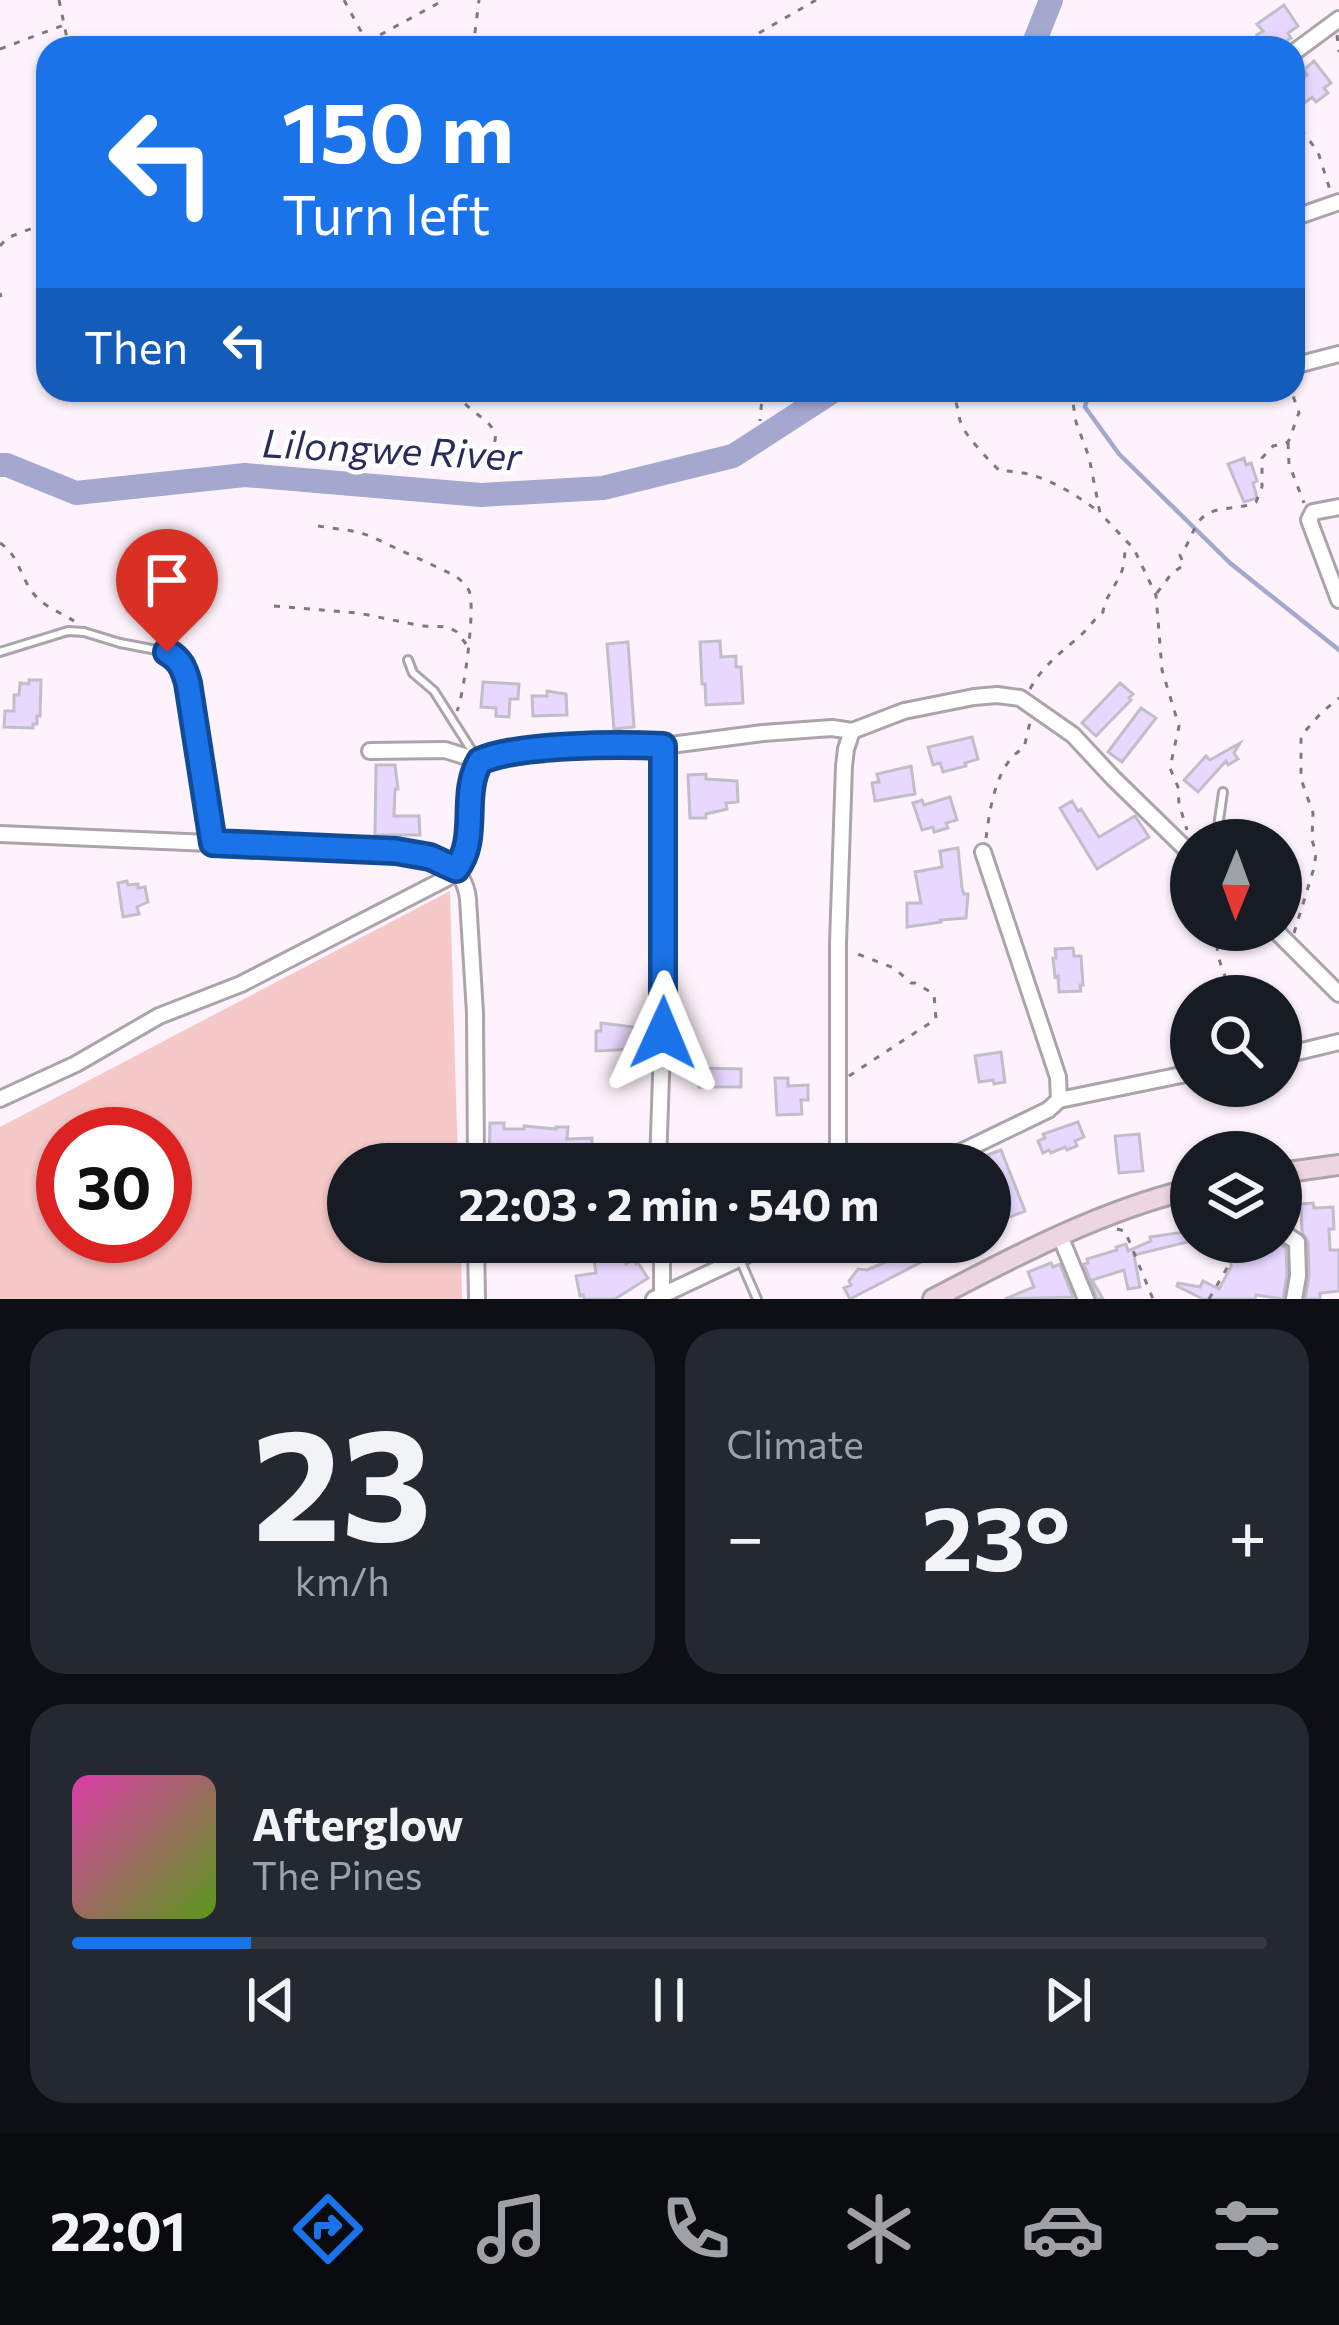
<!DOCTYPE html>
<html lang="en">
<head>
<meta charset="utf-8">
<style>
  body { margin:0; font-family:Commissioner,sans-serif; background:#242831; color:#f1f3f6; height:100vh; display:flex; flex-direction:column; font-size:45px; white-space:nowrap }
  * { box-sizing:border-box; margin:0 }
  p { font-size:39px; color:#9ea1a6 }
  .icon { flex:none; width:66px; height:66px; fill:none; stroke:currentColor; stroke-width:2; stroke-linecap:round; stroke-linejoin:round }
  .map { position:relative; height:1299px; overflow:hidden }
  .drawer { display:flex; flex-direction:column; gap:30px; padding:30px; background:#0d0f14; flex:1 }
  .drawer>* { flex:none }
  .hud { position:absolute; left:36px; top:36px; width:1269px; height:366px; border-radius:36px; box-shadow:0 3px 9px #0004; background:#1a73e8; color:#fff; overflow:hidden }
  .needle { width:78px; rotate:181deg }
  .fabs { position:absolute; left:1170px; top:819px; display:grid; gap:24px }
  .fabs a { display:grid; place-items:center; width:132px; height:132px; border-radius:50%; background:#171b24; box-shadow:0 3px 9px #0004; font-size:60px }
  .speed { position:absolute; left:36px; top:1107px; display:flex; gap:24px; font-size:60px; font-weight:700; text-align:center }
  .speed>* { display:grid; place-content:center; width:156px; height:156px; border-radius:50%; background:#171b24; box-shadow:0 3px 9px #0004; line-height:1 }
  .speed .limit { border:18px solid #d22; background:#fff; color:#111 }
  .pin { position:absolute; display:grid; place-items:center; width:102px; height:102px; color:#fff; margin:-123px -51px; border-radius:50% 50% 50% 0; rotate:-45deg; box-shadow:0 0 12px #0007 }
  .pin .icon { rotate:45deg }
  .me { position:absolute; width:132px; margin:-66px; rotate:1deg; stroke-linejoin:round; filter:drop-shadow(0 0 9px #0008) }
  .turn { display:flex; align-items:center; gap:42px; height:252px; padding:0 48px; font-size:54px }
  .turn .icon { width:156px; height:156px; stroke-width:2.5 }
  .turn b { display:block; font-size:84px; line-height:102px }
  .then { display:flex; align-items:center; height:114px; padding:0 48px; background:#0003; gap:24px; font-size:45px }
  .big { font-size:90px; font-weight:700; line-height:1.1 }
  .drawer .card { flex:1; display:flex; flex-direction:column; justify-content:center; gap:18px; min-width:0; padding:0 42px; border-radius:36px; background:#242831 }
  .drawer .dial { align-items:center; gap:0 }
  .dial b { font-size:156px; line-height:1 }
  .song { display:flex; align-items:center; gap:36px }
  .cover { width:144px; height:144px; border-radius:18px; background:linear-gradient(135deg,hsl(320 70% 55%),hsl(90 70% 35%)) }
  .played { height:12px; border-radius:6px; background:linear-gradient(90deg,#1a73e8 15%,#363941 15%) }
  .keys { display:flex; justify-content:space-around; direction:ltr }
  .heat { display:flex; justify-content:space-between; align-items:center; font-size:66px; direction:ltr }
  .drawer .tiles { flex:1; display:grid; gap:30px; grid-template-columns:1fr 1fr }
  .card:last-child { grid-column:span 2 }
  .trip { position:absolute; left:327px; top:1143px; width:684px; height:120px; border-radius:60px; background:#171b24; box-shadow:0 3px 9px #0004; font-weight:700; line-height:120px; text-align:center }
  .menu { display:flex; height:192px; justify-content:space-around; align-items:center; background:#090b0e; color:#9ea1a6 }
  .menu .icon { width:84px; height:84px }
  .menu .current { color:#1a73e8 }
  .menu b { font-size:54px; color:#f1f3f6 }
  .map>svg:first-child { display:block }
</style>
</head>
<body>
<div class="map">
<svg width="1339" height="1299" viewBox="0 0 1339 1299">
  <rect width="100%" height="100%" fill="#fef3fc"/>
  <path fill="#f4c9c8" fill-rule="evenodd" d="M450 891 458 1164H348V1242H461L462 1299H0V1127ZM63 1134H165V1236H63Z"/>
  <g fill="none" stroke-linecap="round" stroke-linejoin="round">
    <path stroke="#a4a8cf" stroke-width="4.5" d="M1089 390 1085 407 1119 454 1230 563 1339 650"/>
    <path stroke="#a4a8cf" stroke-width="24" d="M1032 48 1051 0
      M0 465H7L76 493 245 475 481 495 603 488 733 456 835 390"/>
  </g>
  <path fill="#e8d8ff" stroke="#c2bec9" stroke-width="3" d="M1284 5 1298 26 1288 33 1291 38 1276 48 1274 45 1266 48 1257 35 1263 31 1257 24Z
    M1314 61 1331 83 1324 88 1328 93 1316 102 1312 97 1298 108 1293 102V87L1307 75 1304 70Z
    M1244 458 1246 465 1251 463 1257 481 1253 483 1257 498 1244 502 1228 464Z
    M720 641 721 657 736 656V667H741L743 703 706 705 705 684H702L700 642Z
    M628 642 634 727 614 729 607 644Z
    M29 680H41L40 716H37V724H33V728L4 727 5 711H14V695H19L20 683 29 684Z
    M483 682 519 684 518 699H510L509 717 496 716V708L481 707Z
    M1120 683 1133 694 1129 698 1131 700 1096 736 1082 723Z
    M547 691 566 694 567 715 533 716 532 696H547Z
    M1141 708 1156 718 1122 762 1108 752Z
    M972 737 978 759 965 763 966 766 943 772 940 763 933 765 928 747Z
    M1240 743 1234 753 1238 759 1228 765 1226 761 1198 792 1184 780 1206 756 1210 760Z
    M376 765H395L398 789H395L394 816H419L420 835H375Z
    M911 766 915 794 875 801 872 783 879 782 877 774Z
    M706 774V779L737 781 738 802 726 803 727 809 706 814V818H690L688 775Z
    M950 797 957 820 946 823 948 828 934 832 933 827 922 830 913 803 922 800 924 805Z
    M1072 801 1078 811 1081 809 1099 837 1135 816 1149 837 1097 869 1060 808Z
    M958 848 962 888 964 894H968L966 918 940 920 941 922 907 927V903H921L915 872 942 867 940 851Z
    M127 881 128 885 138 884V888L145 887 148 902 137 907 139 914 123 917 118 883Z
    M1073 948 1074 956H1081L1083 985H1080L1081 991 1059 992 1058 976 1055 977 1053 958H1056L1055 949Z
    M601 1023 634 1027 637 1049 596 1051V1031H601Z
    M1001 1052 1005 1082 994 1084 993 1080 979 1082 975 1056Z
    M699 1068 741 1069V1087H699Z
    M775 1078H788V1086L808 1085V1100H801L802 1114 777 1115Z
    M1078 1122 1084 1137 1075 1141 1077 1146 1067 1150 1065 1147 1051 1153 1049 1150 1043 1153 1038 1141 1045 1138 1043 1134Z
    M490 1123H504V1129H524V1126L556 1129V1127H568L567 1139 592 1138V1159L569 1160V1164H559V1161L540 1160V1153H519V1158H500V1164H489Z
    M1139 1134 1143 1171 1119 1173 1115 1136Z
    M1001 1150 1025 1211 1002 1220 993 1196 997 1194 990 1174V1164L966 1163Z
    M1313 1203 1314 1208 1333 1207 1334 1229H1329L1330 1250H1339V1291L1320 1293V1299H1305L1309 1276 1308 1242 1302 1232 1301 1204Z
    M1191 1231V1241L1134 1255 1140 1287 1128 1289 1124 1270 1092 1280 1103 1299H1097L1084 1264 1088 1263 1087 1259 1117 1250 1116 1247 1126 1244 1128 1251 1151 1241 1150 1237Z
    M622 1242 626 1264 633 1259 636 1264 638 1263 648 1278 615 1299H584L583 1295 580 1296 576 1276 596 1273 591 1243Z
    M910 1242H960L850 1299 844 1288 851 1285 849 1281 858 1269 867 1270 912 1251Z
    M1277 1242 1286 1248 1287 1275 1283 1299 1256 1295 1255 1299H1203L1177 1286 1178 1283 1200 1287 1203 1281 1219 1289 1231 1267V1255H1256V1243Z
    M1051 1263 1053 1267 1060 1264 1073 1297 1005 1299 1034 1287 1028 1272Z"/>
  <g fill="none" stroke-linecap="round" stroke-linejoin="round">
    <defs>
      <path id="lane" d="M0 652 68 631 84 632 120 643 167 652 177 658 183 667 188 683 213 840
        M408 660 413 673 434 691 474 754
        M1219 840 1217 834 1223 792
        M741 1262 757 1299"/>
      <path id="street" d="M1293 53 1339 19
        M1293 218 1339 202
        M1293 366 1339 354
        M1339 507 1313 512 1309 520 1339 600
        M370 751 445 750 480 761
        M0 834 396 851C428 856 464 860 468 899L475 1013 476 1164
        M1275 930 1339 994
        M1281 1056 1339 1042
        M0 1099 76 1064 159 1016 241 984 447 878 462 861 465 851C471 820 459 771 493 756L628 744 663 746 763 733 832 728 852 731
        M1059 1100 1191 1073
        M658 1164 664 989 663 746
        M838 1164V943L844 766 846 749 852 731 904 711 974 697 997 695 1020 698 1073 735 1113 778 1191 854
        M936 1164 1048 1110 1059 1100 1058 1077 983 852
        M1281 1231 1297 1242 1298 1276 1294 1299
        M1060 1236 1086 1299
        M476 1242 477 1299
        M662 1295V1242
        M654 1299 739 1259 768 1242"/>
      <path id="secondary" d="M1281 1173 1339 1165
        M933 1299C1015 1256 1100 1211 1191 1189"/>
    </defs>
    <use href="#lane" stroke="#aca3ab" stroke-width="12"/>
    <use href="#street" stroke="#aca3ab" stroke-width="20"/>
    <use href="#secondary" stroke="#aca3ab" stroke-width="24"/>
    <path stroke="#80787e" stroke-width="3" stroke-dasharray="6 9" stroke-linecap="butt" d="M59 0 69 48
      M344 0 370 48
      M1337 35 1339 52
      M367 42 444 0
      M473 48 479 0
      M733 48 816 0
      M0 49 64 25
      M1301 129 1318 152 1330 190
      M0 246 7 238 48 222
      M0 293 1 297
      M460 390C461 394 461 398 463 401 475 418 518 430 480 459
      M758 390 762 397 760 421
      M948 390C960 402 956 412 962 426 967 437 991 463 1000 471 1037 470 1070 490 1099 512
      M1071 390 1076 422 1089 457 1100 513 1134 549 1156 595 1162 670 1179 726 1170 768 1178 787 1179 804 1187 830
      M1288 443 1289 464 1304 503
      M318 526 359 532 372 537 456 576C460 580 467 585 469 591 476 605 464 695 457 711
      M0 543C18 554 20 576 33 593 44 607 60 612 74 621
      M1157 593 1172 573 1184 565 1180 555C1189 545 1192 530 1200 520 1214 504 1238 511 1256 502L1262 487V458L1273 446 1288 442C1293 433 1294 423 1299 413L1291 390
      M274 606 358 613 422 626 448 627 457 632 466 644
      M1030 689C1043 665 1062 652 1081 635 1089 628 1094 619 1103 612 1105 595 1120 582 1124 564 1125 557 1124 550 1127 543
      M986 838C990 808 996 763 1024 748L1030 722
      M1219 930C1212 953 1225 974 1233 996
      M1294 933 1314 868 1316 853 1312 840 1313 813 1301 779V736L1321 713 1339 698
      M849 1076 936 1019 934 994 915 983H911L894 968 855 953 853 950
      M1117 1229 1125 1231 1153 1299
      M1209 1299 1227 1268 1226 1242"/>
    <use href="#lane" stroke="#fff" stroke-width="6"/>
    <use href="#street" stroke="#fff" stroke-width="14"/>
    <use href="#secondary" stroke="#eed6e0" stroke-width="18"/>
  </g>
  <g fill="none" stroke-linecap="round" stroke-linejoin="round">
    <defs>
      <path id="route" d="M167 652C181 660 184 669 188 683L213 843 396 851 430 857 456 869C480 838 460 795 480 761 517 744 620 744 663 746V1033"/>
    </defs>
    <use href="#route" stroke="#114b97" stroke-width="30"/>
    <use href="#route" stroke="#1a73e8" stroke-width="21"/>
  </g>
  <g text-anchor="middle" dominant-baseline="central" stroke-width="9" stroke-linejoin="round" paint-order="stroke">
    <g font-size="39" font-style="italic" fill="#2b2c5d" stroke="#fff">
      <text transform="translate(392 448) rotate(3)">Lilongwe River</text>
    </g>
  </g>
</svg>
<div class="fabs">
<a><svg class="needle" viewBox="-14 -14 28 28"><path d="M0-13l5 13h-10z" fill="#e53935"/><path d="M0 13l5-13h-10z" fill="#9ea1a6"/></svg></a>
<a><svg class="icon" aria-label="search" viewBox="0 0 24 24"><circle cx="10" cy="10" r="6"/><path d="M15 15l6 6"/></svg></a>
<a><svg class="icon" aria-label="layers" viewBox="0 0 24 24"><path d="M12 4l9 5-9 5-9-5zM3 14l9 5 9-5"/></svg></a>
</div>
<div class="speed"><div class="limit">30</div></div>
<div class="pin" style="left:167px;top:652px;background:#d93025"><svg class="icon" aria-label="arrive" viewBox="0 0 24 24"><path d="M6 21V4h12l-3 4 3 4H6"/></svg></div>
<svg class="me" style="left:663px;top:1033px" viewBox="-20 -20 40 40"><path d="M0-17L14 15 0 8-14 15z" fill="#1a73e8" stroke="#fff" stroke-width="4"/></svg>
<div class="trip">22:03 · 2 min · 540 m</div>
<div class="hud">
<div class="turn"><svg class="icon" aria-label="left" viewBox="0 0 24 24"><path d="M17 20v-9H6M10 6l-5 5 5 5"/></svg><div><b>150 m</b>Turn left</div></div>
<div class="then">Then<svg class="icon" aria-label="left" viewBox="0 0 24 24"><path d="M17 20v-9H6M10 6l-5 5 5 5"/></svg></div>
</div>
</div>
<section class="drawer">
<div class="tiles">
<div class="card dial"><b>23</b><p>km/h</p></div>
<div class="card"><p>Climate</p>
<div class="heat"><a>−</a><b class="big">23°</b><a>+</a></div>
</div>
<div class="card">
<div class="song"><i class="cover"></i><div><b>Afterglow</b><p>The Pines</p></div></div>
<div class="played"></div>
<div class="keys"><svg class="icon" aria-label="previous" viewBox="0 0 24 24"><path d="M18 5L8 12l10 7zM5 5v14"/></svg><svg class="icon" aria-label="pause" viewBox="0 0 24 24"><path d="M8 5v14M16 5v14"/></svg><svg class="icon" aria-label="next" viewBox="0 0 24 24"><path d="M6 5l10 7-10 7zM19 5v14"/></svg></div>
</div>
</div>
</section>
<nav class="menu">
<b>22:01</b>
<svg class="icon current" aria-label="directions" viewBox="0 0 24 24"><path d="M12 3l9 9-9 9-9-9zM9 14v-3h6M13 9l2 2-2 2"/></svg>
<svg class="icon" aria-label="music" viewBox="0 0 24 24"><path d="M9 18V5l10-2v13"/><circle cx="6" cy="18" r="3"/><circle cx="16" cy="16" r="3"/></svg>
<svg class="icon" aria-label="phone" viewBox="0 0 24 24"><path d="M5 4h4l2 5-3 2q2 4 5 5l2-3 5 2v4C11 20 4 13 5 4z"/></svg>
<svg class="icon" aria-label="climate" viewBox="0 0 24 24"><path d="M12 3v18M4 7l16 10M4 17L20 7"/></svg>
<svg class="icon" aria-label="car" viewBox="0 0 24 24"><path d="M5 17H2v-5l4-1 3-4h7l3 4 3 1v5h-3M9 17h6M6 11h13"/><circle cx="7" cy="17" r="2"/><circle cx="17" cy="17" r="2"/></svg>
<svg class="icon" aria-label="filters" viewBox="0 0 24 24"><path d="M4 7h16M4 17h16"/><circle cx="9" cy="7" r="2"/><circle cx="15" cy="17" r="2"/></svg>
</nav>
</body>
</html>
